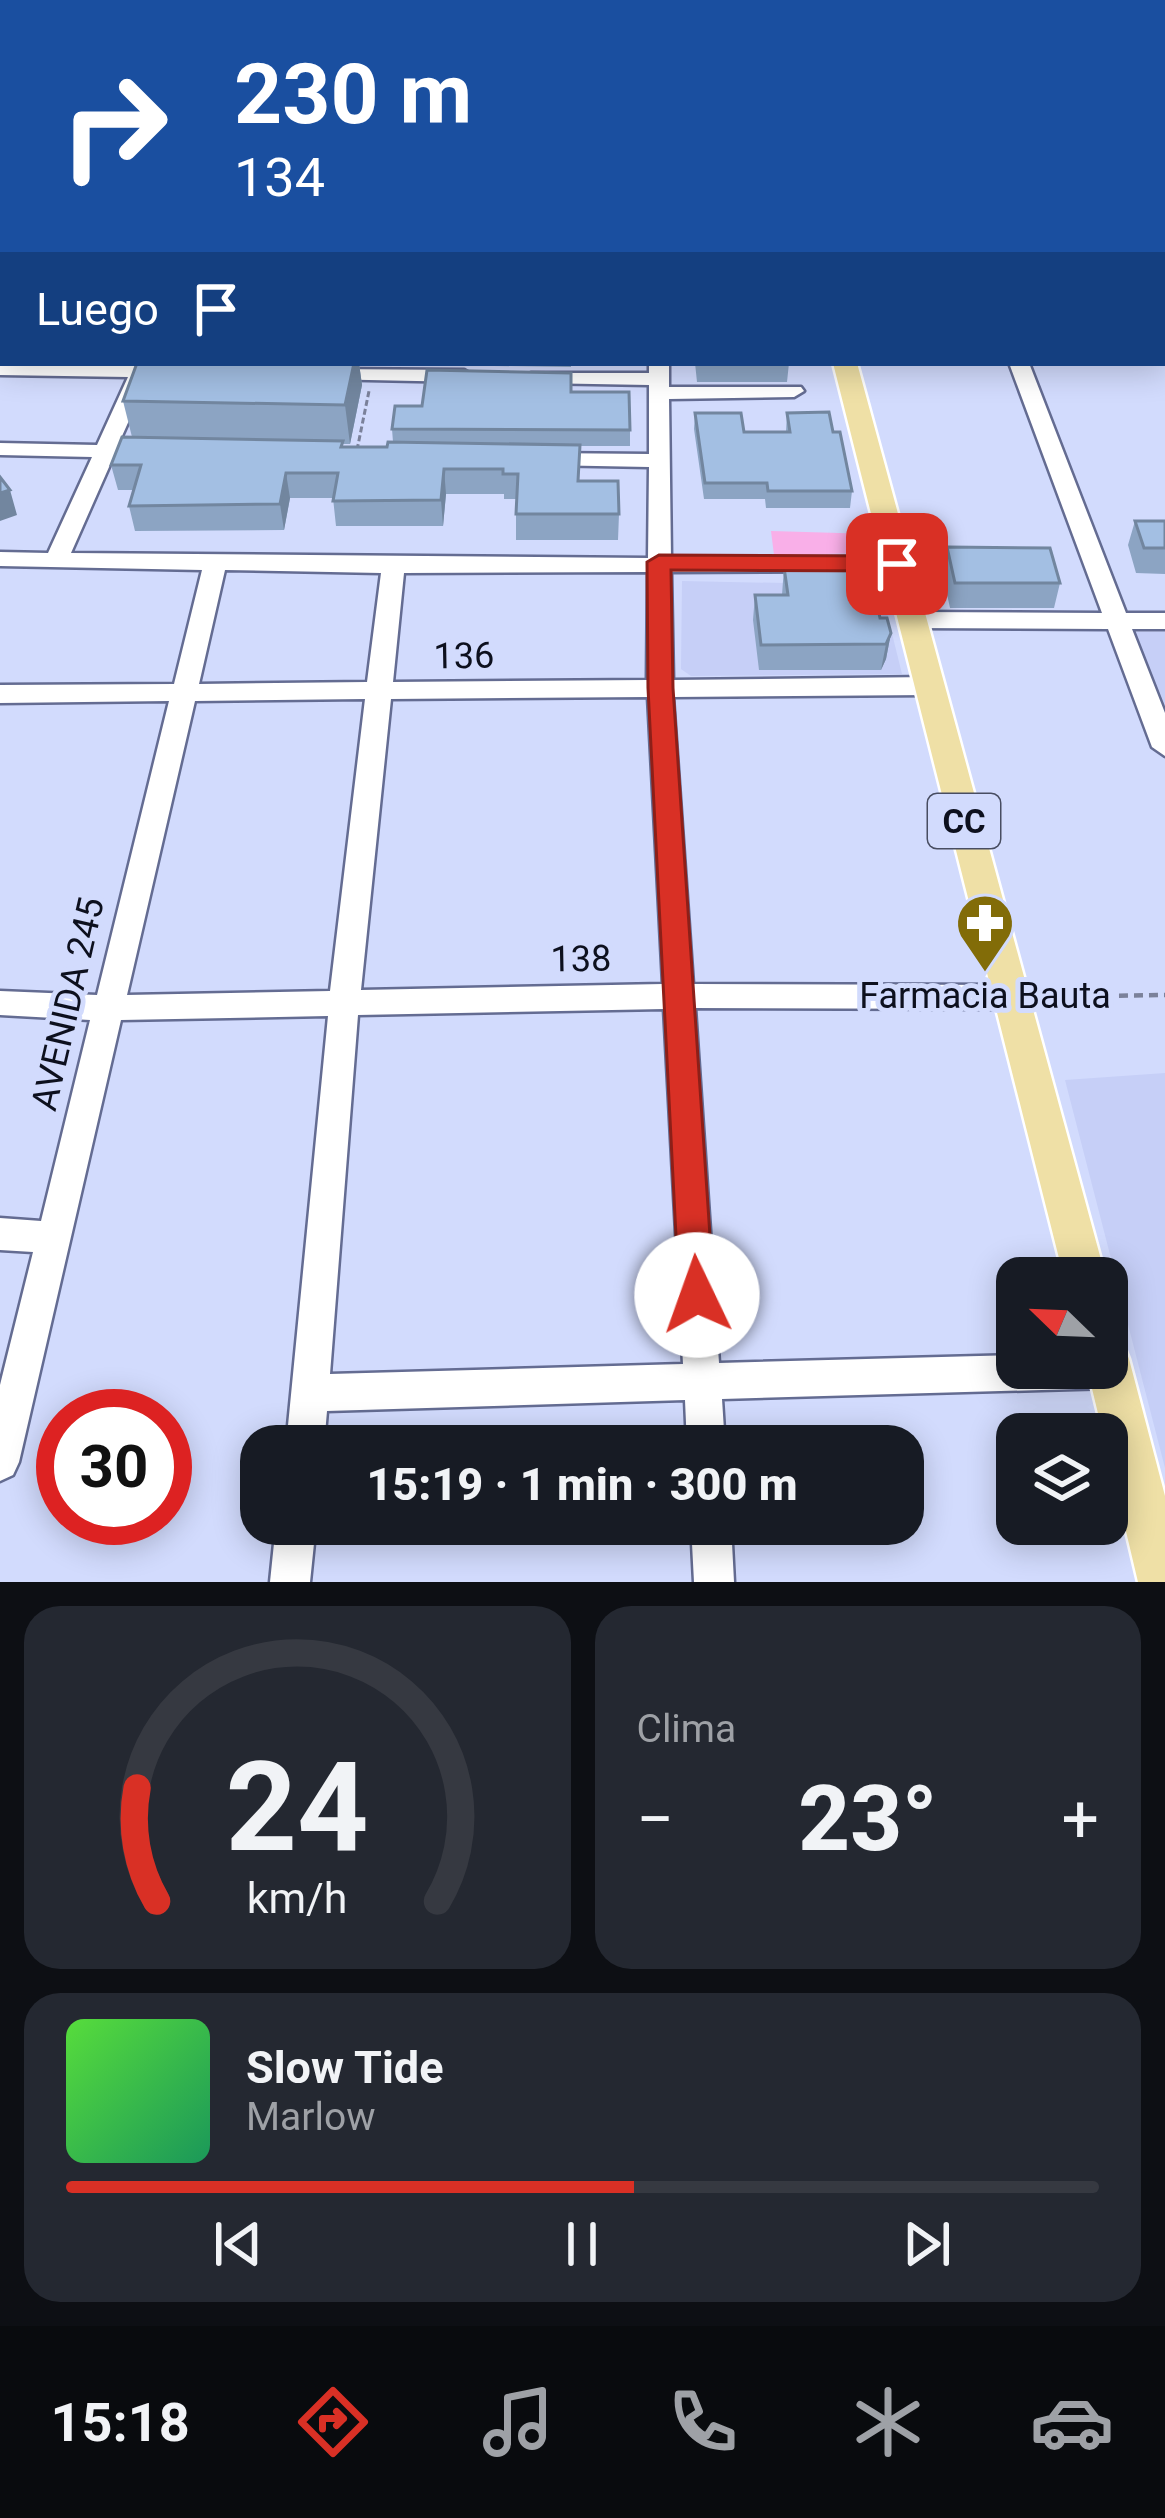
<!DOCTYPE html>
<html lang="es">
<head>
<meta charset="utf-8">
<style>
  body { margin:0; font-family:Roboto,sans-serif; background:#242831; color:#f1f3f6; height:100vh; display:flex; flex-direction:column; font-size:45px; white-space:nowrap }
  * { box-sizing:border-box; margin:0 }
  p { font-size:39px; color:#9ea1a6 }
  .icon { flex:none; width:66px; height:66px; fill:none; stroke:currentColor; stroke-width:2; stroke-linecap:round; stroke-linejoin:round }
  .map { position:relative; height:1582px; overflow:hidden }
  .side { display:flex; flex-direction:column; gap:24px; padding:24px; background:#0d0f14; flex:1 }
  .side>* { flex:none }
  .guide { position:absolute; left:0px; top:0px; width:1167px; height:366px; box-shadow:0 6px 30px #0003; background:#1a4fa0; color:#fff; overflow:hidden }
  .needle { width:78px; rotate:293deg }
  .fabs { position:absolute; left:996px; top:1257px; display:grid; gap:24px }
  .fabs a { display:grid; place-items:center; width:132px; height:132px; border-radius:24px; background:#171b24; box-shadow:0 6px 30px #0003; font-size:60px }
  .speed { position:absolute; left:36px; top:1389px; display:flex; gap:24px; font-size:60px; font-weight:700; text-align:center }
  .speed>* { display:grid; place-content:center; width:156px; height:156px; border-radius:50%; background:#171b24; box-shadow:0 6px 30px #0003; line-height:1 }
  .speed .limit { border:18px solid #d22; background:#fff; color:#111 }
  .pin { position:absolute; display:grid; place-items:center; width:102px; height:102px; color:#fff; margin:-51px; border-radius:24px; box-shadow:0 6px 18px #0006 }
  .me { position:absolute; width:132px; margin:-66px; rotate:357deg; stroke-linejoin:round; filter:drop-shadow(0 0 9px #0008) }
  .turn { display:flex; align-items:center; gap:42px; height:252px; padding:0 36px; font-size:54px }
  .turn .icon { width:156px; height:156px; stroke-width:2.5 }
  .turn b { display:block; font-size:84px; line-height:102px }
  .then { display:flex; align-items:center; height:114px; padding:0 36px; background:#0003; gap:24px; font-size:45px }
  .big { font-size:90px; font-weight:800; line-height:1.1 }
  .side .tile { flex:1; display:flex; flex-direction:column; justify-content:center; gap:18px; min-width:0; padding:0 42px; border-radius:36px; background:#242831 }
  .side .dial { align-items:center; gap:0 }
  .dial svg { height:312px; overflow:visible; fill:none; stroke:#363941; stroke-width:7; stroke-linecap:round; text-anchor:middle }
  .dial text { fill:#f1f3f6; stroke:none }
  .song { display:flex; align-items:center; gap:36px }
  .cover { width:144px; height:144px; border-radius:18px; background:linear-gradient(135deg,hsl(110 70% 55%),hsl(150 70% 35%)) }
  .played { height:12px; border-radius:6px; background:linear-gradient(90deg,#d93025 55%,#363941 55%) }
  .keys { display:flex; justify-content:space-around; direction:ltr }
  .heat { display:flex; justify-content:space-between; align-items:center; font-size:66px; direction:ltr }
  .side .tiles { flex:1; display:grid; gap:24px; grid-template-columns:1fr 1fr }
  .tile:last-child { grid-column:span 2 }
  .trip { position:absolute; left:240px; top:1425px; width:684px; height:120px; border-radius:36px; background:#171b24; box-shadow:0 6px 30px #0003; font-weight:800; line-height:120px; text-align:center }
  .dock { display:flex; height:192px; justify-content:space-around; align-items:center; background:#090b0e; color:#9ea1a6 }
  .dock .icon { width:84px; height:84px }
  .dock .selected { color:#d93025 }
  .dock b { font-size:54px; color:#f1f3f6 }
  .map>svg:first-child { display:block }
</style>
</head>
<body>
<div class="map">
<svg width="1165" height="1582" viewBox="0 0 1165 1582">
  <rect width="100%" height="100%" fill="#d2dbfd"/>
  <path fill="#c6cff7" d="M682 581 880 585 902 674 691 676 681 669Z
    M1125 632H1165V737Z
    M1165 1073V1468L1065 1080Z"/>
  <path fill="#f9afe8" d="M771 531 874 534 877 545 873 553 774 555Z"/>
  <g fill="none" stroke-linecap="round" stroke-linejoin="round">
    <defs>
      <path id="minor" d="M811 0H825L827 3H813Z
        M881 0H897L899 3H883Z
        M1156 0H1165V5Z
        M1164 116H1165V127H1164Z
        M1164 212H1165V222H1164Z
        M0 363 170 366 180 372 170 378H148L118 445 152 446 163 452 152 458H113L71 553 648 558 649 467 544 465 533 459 544 453 649 454V385L538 383 531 381V373H649V363H669V387H801L804 391 794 397 669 399 671 558 897 557 909 564 897 571 671 572 673 680 930 677 943 686 930 695 673 697 693 984 1008 985 1019 988 1023 997 1019 1006 1008 1009 695 1008 719 1363 1017 1355V1368H1107L1110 1352 1123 1357 1128 1370 1123 1383 1110 1388 722 1399 725 1446H687L685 1400 327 1411 324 1446H286L328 1016 121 1020 19 1462 13 1475 0 1481V1385L33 1252 0 1250V1218L41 1221 90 1020 0 1015V991L97 995 169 701 0 703V685L174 684 202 570 0 566V552L48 553 92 457 0 455V443L97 445 128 377 0 375ZM225 570 381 573 367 682 199 684ZM648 572 647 680 393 682 404 573ZM648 697 663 984 361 990 391 699ZM365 699 330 991 127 995 195 701ZM664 1009 683 1364 330 1374 358 1015Z
        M1009 363H1029L1126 613H1165V629H1132L1165 713V756L1152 747 1108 629 914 628 902 620 914 612 1102 613Z
        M328 369 464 370 474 376 464 382 321 379 318 375Z
        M276 1524H316L310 1582H270Z
        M691 1524H731L734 1582H694Z"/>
      <path id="major" d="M747 0H766L769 3H749Z
        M833 363H857L1106 1278H1064Z
        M1107 1337 1123 1344 1129 1359 1165 1496V1582H1138L1107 1451V1434H1103L1087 1368H1107Z"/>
    </defs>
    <use href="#minor" stroke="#646c92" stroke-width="5"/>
    <use href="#major" stroke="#fff" stroke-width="5"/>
    <path stroke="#7b819a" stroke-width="3" stroke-dasharray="6 3" stroke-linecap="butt" d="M357 450 369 391"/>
    <path stroke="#7b819a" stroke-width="4.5" stroke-dasharray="9 6" stroke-linecap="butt" d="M1044 997 1165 995"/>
    <use href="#minor" fill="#fff" fill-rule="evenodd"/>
    <use href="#major" fill="#efe0a6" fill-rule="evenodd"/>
  </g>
  <path fill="#8ca4c3" d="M0 264H3V357H0Z
    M137 363H571V367L359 364 362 385 350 444H343V447H387L393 442 392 429 422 406 571 392 630 430V446H580L579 481 619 514 618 540H516V499H504V494H446L443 526H336L333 498H290L284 530 135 531 129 506 133 490H118L111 465 132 437 123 401Z
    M695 363H789L787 382H697Z
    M695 413 744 432H786L787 413 833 432 852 491 850 508H766L765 499H704L694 429Z
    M1135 521H1165V574L1136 573 1128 545Z
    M947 547 1060 583 1054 608H950L942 571Z
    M784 567 880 618 891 633 886 659 881 670H759L753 620 755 595H782Z"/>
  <path fill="#72869f" d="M354 363H359L362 385 350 444 345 405Z
    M444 469 446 494 443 526 441 500Z
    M286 473 290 498 284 530 280 504Z
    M10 490 17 515 0 521V493Z
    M891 633 886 659 881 670 886 644Z"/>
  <path fill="#a3bfe3" stroke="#72869f" stroke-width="3" d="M1010 0H1086L1090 3H1014Z
    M0 264H3V313H0Z
    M137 363H354L345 405 123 401Z
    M427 370 571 373V392H629L630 430 392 429 395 406H422Z
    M829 412 833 432H840L852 491H768L767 483H705L695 413H741L744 432H790L787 413Z
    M122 437 343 441 341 447H387L388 442 580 445 578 481H618L619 514H516L518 474H503V469H444L441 500 333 501 338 473H286L280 504 129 506 141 465H111Z
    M0 477 10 490 0 493Z
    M1135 521H1165V548H1144Z
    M947 547 1050 548 1060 583H955Z
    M784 567H869L880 618H887L891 633 886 644 761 645 755 595H788Z"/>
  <path fill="#d93025" stroke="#8d1f18" stroke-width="3" d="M659 555 897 556 909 564 897 571 671 570 673 688 714 1295 709 1307 697 1312 684 1307 679 1295 648 688 647 562Z"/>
  <defs>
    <symbol id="pharmacy-pin" viewBox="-11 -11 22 30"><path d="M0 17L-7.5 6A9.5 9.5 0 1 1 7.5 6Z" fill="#826c08" stroke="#d2dbfd"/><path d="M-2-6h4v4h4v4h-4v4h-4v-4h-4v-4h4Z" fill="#fff"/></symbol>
  </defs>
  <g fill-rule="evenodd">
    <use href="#pharmacy-pin" x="952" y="890" width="66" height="90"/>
  </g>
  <g text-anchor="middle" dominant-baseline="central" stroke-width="10" stroke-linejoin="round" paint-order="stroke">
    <rect fill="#d2dbfd" stroke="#484d61" stroke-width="3" x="928" y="794" width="72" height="54" rx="9"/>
    <g font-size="33" font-weight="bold" fill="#0d101e">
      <text x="964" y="821">CC</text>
    </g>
    <g font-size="36" fill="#0d101e" stroke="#d2dbfd">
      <text transform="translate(464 656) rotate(-1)">136</text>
      <text transform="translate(581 959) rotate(-1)">138</text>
      <text transform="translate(68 1004) rotate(-77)">AVENIDA 245</text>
    </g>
    <g font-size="36" fill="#0d101e" stroke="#d2dbfd">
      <text x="985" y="996">Farmacia Bauta</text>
    </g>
  </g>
</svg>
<div class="fabs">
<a><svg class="needle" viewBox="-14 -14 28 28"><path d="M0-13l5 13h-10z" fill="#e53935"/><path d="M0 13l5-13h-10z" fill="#9ea1a6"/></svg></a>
<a><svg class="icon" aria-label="layers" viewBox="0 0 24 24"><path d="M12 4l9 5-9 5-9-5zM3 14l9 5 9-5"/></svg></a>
</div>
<div class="speed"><div class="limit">30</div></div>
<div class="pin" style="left:897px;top:564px;background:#d93025"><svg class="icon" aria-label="arrive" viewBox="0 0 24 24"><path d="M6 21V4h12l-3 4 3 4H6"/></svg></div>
<svg class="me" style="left:697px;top:1295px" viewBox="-20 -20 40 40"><circle r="19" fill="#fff"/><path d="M0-13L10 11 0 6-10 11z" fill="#d93025"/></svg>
<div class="trip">15:19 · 1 min · 300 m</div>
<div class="guide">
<div class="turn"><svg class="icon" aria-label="right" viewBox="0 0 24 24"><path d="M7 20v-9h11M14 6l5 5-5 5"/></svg><div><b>230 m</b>134</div></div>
<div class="then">Luego<svg class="icon" aria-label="arrive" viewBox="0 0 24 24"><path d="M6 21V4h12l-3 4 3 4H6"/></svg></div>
</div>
</div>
<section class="side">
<div class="tiles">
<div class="tile dial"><svg viewBox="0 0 100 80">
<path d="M14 69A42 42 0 1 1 86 69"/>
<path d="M14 69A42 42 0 0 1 9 40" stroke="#d93025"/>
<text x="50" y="56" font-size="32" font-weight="700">24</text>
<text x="50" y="72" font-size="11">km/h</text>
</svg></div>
<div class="tile"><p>Clima</p>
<div class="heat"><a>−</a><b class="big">23°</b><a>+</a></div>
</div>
<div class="tile">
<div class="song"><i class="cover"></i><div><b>Slow Tide</b><p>Marlow</p></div></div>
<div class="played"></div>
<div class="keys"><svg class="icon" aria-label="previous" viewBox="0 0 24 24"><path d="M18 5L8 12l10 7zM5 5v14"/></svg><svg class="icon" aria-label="pause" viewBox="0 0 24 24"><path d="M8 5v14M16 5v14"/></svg><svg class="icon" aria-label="next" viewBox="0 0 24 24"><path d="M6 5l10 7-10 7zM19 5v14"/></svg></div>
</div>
</div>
</section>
<nav class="dock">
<b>15:18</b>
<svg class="icon selected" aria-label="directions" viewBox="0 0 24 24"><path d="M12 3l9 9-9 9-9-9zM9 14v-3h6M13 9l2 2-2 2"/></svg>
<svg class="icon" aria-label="music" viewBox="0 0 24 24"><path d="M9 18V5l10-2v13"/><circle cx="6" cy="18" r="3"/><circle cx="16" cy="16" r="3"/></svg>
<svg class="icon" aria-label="phone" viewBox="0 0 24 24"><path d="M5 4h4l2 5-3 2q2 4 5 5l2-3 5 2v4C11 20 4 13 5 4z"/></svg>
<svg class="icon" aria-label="climate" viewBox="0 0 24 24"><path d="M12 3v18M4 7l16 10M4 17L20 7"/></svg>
<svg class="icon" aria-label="car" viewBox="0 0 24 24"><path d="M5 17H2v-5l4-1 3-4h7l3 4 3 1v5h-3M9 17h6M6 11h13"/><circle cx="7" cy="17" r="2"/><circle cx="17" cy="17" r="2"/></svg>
</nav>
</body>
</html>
